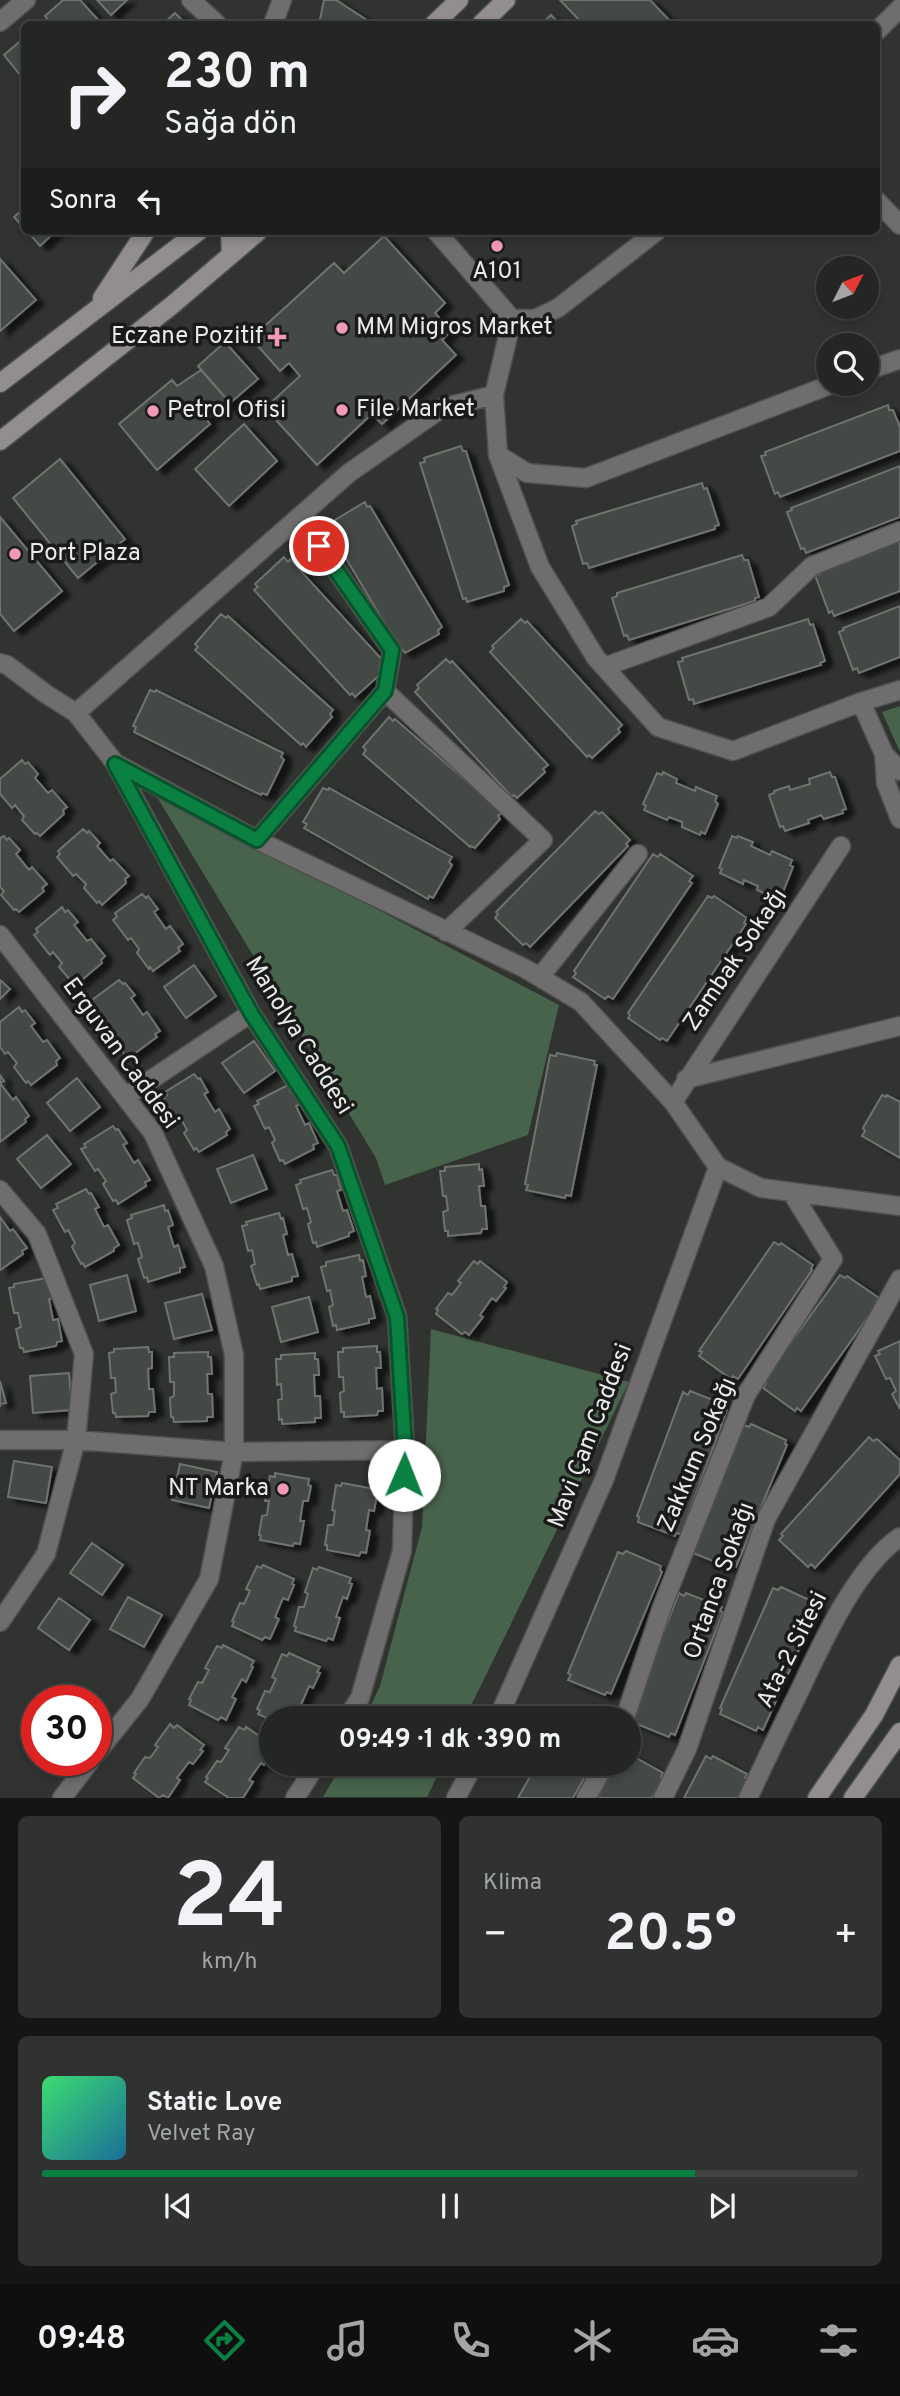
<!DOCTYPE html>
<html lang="tr">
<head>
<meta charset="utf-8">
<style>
  body { margin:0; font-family:Overpass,sans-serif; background:#303231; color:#f1f3f6; height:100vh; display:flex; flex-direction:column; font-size:26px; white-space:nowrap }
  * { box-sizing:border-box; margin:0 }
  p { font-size:23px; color:#a3a5a6 }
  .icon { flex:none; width:38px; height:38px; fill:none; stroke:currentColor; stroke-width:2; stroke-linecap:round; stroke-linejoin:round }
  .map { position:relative; height:1798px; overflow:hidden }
  .drawer { display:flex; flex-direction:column; gap:18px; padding:18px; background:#141514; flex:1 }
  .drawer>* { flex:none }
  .banner { position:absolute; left:21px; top:21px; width:859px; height:214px; border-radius:10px; box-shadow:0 4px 10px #0003,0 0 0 2px #414341; background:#242624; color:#f1f3f6; overflow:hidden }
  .needle { width:46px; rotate:48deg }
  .fabs { position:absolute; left:816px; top:256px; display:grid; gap:14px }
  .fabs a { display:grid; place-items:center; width:63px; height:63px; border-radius:50%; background:#242624; box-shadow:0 4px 10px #0003,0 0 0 2px #414341; font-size:35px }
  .speed { position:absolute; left:21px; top:1685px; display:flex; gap:14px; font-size:35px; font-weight:700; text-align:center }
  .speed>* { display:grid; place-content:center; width:91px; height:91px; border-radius:50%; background:#242624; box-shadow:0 4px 10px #0003,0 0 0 2px #414341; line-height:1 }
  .speed .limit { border:10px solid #d22; background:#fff; color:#111 }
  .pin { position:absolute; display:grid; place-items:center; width:60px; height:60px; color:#fff; margin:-30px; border:4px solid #fff; border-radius:50%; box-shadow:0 2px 7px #0007 }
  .me { position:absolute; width:77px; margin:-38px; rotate:1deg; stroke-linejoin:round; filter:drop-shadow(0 0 5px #0008) }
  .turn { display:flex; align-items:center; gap:24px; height:147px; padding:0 28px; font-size:32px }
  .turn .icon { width:91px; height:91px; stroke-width:2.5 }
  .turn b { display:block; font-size:49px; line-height:60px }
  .then { display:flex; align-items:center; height:66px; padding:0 28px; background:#0003; gap:14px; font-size:26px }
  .big { font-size:52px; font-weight:700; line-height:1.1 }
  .drawer .widget { flex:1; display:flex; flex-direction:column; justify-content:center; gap:10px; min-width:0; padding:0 24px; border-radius:10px; background:#303231 }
  .drawer .dial { align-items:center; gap:0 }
  .dial b { font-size:91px; line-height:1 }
  .song { display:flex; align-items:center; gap:21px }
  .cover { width:84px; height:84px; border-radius:10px; background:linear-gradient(135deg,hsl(140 70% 55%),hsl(200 70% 35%)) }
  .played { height:7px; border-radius:4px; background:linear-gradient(90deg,#0b8043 80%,#414341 80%) }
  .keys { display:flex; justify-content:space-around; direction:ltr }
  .heat { display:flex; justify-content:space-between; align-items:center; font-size:38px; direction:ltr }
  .drawer .tiles { flex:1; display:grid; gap:18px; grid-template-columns:1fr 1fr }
  .widget:last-child { grid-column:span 2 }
  .trip { position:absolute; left:259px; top:1706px; width:382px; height:70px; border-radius:35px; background:#242624; box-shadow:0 4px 10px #0003,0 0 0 2px #414341; font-weight:700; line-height:70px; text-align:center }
  .dock { display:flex; height:112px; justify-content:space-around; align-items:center; background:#0e0f0e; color:#a3a5a6 }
  .dock .icon { width:49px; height:49px }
  .dock .current { color:#0b8043 }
  .dock b { font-size:32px; color:#f1f3f6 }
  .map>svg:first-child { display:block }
</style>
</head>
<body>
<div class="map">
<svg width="900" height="1798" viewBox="0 0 900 1798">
  <defs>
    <filter id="shadow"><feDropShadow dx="8" dy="4.5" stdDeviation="2" flood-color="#0009"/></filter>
  </defs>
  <rect width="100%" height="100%" fill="#303330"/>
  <path fill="#48634c" d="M900 706V752L882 712Z
    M154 792 559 1005 528 1135 385 1185 376 1158Z
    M431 1329 629 1382 465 1718H365L380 1686 422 1527Z
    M342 1764H443L427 1797H323Z"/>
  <path fill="#444844" stroke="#6f736f" stroke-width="2" filter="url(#shadow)" d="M63 0H80L102 24H52L45 16Z
    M97 0H127L111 15Z
    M324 0H336L373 24H319Z
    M560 0H650L673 24H583Z
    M175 13 186 24H163Z
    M551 15 560 24H541Z
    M24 38V80L4 55Z
    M24 208V228L14 217Z
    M27 231H56L40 246Z
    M384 236 445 303 435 313 451 331 442 340 456 355 382 424 372 414 317 465 265 408 300 376 289 363 280 371 257 345 261 340 256 334 334 263 344 273Z
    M0 259 36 300 0 331Z
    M225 342 258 379 230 403 198 366Z
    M201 370 230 403 206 419 210 424 157 470 119 424 172 380 177 386Z
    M888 405 889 410H893L900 427V451L780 497 778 492 775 494 761 456 766 455 765 452Z
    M244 424 277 461 229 506 195 469Z
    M461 446 463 451H466L509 585 504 587V591L467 602 466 598 463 599 420 463 425 462 424 458Z
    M60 459 125 539 78 578 13 498Z
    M900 466V517L806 553 804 548 801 549 787 512 792 510 791 508Z
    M702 483 704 489 707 488 719 525 715 526V529L589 568 587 563 583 564 572 526 577 524 576 521Z
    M365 502 367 507 370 506 442 627 438 630 439 634 405 653 403 650 401 651 328 528 332 526 330 523Z
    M0 517 62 591 14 631 0 614Z
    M900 540V591L834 616 832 611 829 613 815 575 820 574 819 571Z
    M742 555 744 560H748L759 597 755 598V601L629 640 627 635 624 636 612 598 617 596V593Z
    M284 557 288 562 290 559 386 664 384 671 355 697 352 693 350 695 254 590 258 587 255 584Z
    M900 606V657L859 673 857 668 853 670 839 632 844 630 843 628Z
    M221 614 226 618 228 616 333 710 330 714 332 717 306 747 303 743 301 745 195 650 198 647 195 644Z
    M521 619 525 623 527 621 622 725 618 729 620 732 592 758 589 755 587 757 490 652 494 648 492 646Z
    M808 619 810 625 813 624 825 661 820 663 821 665 694 704 693 699 689 700 678 662 683 661 682 658Z
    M446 659 450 663 452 661 548 765 543 769 545 772 517 798 514 795 512 797 415 692 419 688 417 685Z
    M150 690 155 692 156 690 283 753 281 757 284 760 267 795 262 793 261 795 134 732 136 727 133 726Z
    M389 717 393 721 395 719 502 812 498 816 500 819 475 848 471 846 470 847 363 754 366 750 363 747Z
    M22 760 25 764 28 762 38 774 35 778 48 793 52 790 67 807 63 810 64 814 40 836 37 833 35 834 22 820 24 816 15 805 12 808 0 794V779Z
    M663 772 677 779 676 783 695 791 696 787 717 796 715 801 718 804 705 834 701 832 700 835 682 827V822L669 817 667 820 644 810 646 806 643 804 657 773 662 775Z
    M830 772 832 777H835L846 809 842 810 843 813 824 819 821 815 808 820 809 823 785 831 783 826 780 827 769 795 774 793V791L789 786 790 790 810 784 809 779Z
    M323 788 328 790 329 788 452 857 449 862 452 865 433 898 429 896 428 899 304 828 307 824 303 822Z
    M595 811 599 814 602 812 630 840 626 844 628 846 530 947 526 943 523 945 495 918 498 914 496 912Z
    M83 829 87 833 89 831 100 843 97 846 110 861 113 859 129 876 125 879 126 883 102 905 99 901 97 903 84 888 86 884 76 874 73 876 57 857 60 854 58 851Z
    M4 836 7 840 9 838 20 850 16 854 29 870 32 867 47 884 42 888 44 891 19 912 16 909 14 910 1 895 4 891 0 887V838Z
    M732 836 737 838 738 836 753 842 751 846 770 855 772 851 792 860 790 865 793 867 781 897 776 896 775 898 757 890 758 886 744 880 743 884 720 873 722 869 719 868Z
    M653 854 658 857 660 854 693 876 689 881 692 883 613 999 608 996 605 999 573 977 576 973 574 971Z
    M142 894 146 898 148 896 158 909 154 912 166 929 170 926 183 944 178 948 180 951 153 971 150 967 149 969 137 953 139 949 131 938 128 940 113 920 117 917 115 913Z
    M708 896 712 898 714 896 747 918 744 923 746 924 667 1041 662 1038 660 1040 628 1018 630 1015 628 1013Z
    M62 907 65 912 68 910 78 922 74 925 87 941 91 939 105 956 101 960 102 963 77 984 74 980 72 982 59 967 62 963 53 952 50 955 34 935 38 932 36 929Z
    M194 965 216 996 186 1018 164 987Z
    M0 980 10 989 0 999Z
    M119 980 123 984 125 983 135 995 131 998 143 1015 147 1012 160 1031 155 1034 157 1037 130 1057 128 1053 125 1055 114 1039 116 1035 108 1024 105 1026 90 1006 94 1003 92 1000Z
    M19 1007 22 1012 25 1010 35 1023 31 1026 43 1042 47 1040 60 1058 56 1061 57 1065 31 1085 28 1081 26 1083 14 1067 17 1063 8 1052 5 1054 0 1047V1022Z
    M254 1041 275 1071 244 1093 222 1063Z
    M557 1053 595 1061 594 1065H597L571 1196 566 1195 565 1198 526 1190 528 1185 525 1184 550 1055 556 1056Z
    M194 1074 198 1079 200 1078 208 1092 204 1094 215 1112 219 1109 230 1129 226 1132 227 1135 199 1152 196 1148 194 1150 184 1133 187 1130 180 1117 176 1119 163 1098 167 1095 165 1092Z
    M0 1075 4 1081 0 1083 13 1100 16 1097 29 1116 25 1119 26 1122 0 1142Z
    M77 1078 100 1107 70 1131 47 1103Z
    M288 1085 290 1091 293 1089 300 1104 296 1106 305 1125 309 1123 318 1143 313 1145 314 1149 285 1164 283 1160 280 1161 272 1143 275 1140 269 1127 265 1129 254 1106 259 1104 257 1101Z
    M882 1095 886 1097 887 1095 900 1102V1158L862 1136 865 1131 863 1128Z
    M113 1126 116 1130 118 1129 127 1143 123 1145 134 1163 138 1160 150 1180 145 1182 146 1186 118 1204 116 1200 113 1201 103 1184 106 1181 98 1169 95 1171 81 1149 86 1147 84 1144Z
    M47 1135 71 1164 41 1188 17 1159Z
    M253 1155 267 1189 231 1203 217 1169Z
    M479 1164V1170L482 1169 484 1186H479L481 1206H485L487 1229H482L481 1233 448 1236V1231H445L443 1212 448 1210 446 1196H443L440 1171H445V1167Z
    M332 1170 334 1175H337L341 1190 337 1191 343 1211 347 1210 354 1231 349 1233V1236L317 1247 316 1242 313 1243 308 1224 311 1222 307 1208 303 1209 296 1185 301 1183 300 1180Z
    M86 1189 89 1194 91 1193 99 1207 95 1209 104 1227 108 1225 119 1245 114 1248V1251L85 1267 83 1263 81 1264 72 1247 75 1243 68 1230 65 1232 53 1210 58 1208 56 1204Z
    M164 1205 165 1211 168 1210 173 1225 168 1227 174 1247 178 1245 185 1267 180 1268V1272L148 1282 147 1277 144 1278 138 1259 142 1257 138 1243 134 1244 127 1220 132 1218 131 1215Z
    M279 1213 281 1219 283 1218 287 1234 283 1235 288 1255 292 1254 298 1276 292 1277V1281L260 1289 259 1284 257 1285 251 1266 255 1264 252 1250 248 1251 242 1226 247 1225 246 1222Z
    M0 1217 10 1231 13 1229 27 1248 22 1251 23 1254 0 1270Z
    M774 1242 779 1245 781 1243 813 1265 811 1269 812 1270 738 1379 733 1376 731 1379 699 1356 702 1352 699 1351Z
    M359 1255 360 1261 363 1260 366 1276 362 1277 366 1297 370 1296 375 1318 369 1319V1323L337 1330 336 1325 333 1326 329 1307 333 1305 330 1290 327 1291 321 1267 326 1266V1262Z
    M474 1261 478 1264 480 1261 507 1282 504 1287 506 1288 496 1301 492 1298 480 1315 483 1317 469 1335 465 1332 462 1334 436 1314 438 1310 436 1309 448 1293 452 1295 461 1283 458 1281Z
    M127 1275 136 1311 99 1321 90 1285Z
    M840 1275 845 1278 847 1276 879 1298 876 1302 878 1303 801 1411 797 1408 795 1411 763 1388 766 1383 763 1381Z
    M47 1278 54 1298 49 1299 53 1320 58 1319 62 1341 57 1342 56 1346 24 1352 23 1348H20L16 1329 21 1327 18 1313H14L9 1288 14 1287V1284Z
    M202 1294 212 1330 174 1339 165 1303Z
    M309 1297 318 1332 281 1342 272 1307Z
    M900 1341V1409L892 1394 896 1391 890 1378 886 1379 875 1356 880 1354 878 1351Z
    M377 1346V1352H380L381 1368H376L377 1389 382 1388 383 1411H378L377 1415 344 1417V1412H341L340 1393 344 1391 343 1377H339L338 1352H343V1348Z
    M148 1347 149 1352H152V1368L148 1369 149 1389H153L155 1412H149L148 1416 116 1417 115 1413H113L111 1394 116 1392 115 1378H111L109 1353 114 1352V1349Z
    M208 1352V1357H211L212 1374H207L208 1394H212L213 1417H207V1421L174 1422 173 1417H171L170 1398 174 1396V1382H170L169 1357H174V1353Z
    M315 1353V1359H318L319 1375H314L315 1396H320L321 1418H315V1422L282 1424V1419L279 1420 278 1400 282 1399 281 1384 277 1385 276 1359H281V1355Z
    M69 1373 72 1410 33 1413 30 1376Z
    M0 1381 6 1403 0 1404V1407Z
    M690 1391 726 1405 725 1409 727 1410 681 1534 676 1533 675 1536 638 1522 639 1517 637 1516 683 1392 688 1395Z
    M751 1424 786 1440 785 1444 787 1445 736 1567 731 1565 730 1568 693 1553 695 1548 693 1546 744 1425 749 1427Z
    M869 1437 873 1441 877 1439 900 1460V1474L815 1568 811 1564 808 1567 779 1540 783 1536 781 1534Z
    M14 1461 52 1467 46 1503 8 1497Z
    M180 1464 217 1472 209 1508 172 1500Z
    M275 1473 309 1479 308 1485 311 1486 308 1501H303L300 1521H304L300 1544 294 1543 293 1546 260 1540 261 1536 259 1535 262 1516 267 1515 269 1501H265L270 1476 275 1477Z
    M342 1483 375 1489 374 1495H377L374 1511 369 1510 366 1530 370 1531 366 1553 361 1552 359 1556 327 1550V1545H325L328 1525H333L335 1511 332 1510 336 1485 341 1486Z
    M92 1543 123 1565 102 1595 70 1573Z
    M626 1551 661 1566 660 1570 662 1572 611 1694 607 1692 605 1695 568 1680 571 1675 568 1673 618 1552 623 1554Z
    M263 1565 294 1579 292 1584 294 1585 288 1600 283 1598 275 1617 279 1619 270 1639 265 1637 262 1640 232 1626 234 1622 232 1621 240 1603 244 1604 250 1591 246 1589 257 1566 261 1568Z
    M319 1567 351 1578 349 1583 352 1584 347 1599 343 1597 336 1617 340 1618 333 1640 328 1638 326 1641 295 1631 296 1627 294 1626 299 1607H304L308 1594 305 1592 313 1568 317 1570Z
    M781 1587 816 1603 814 1607 817 1609 763 1730 758 1727 756 1731 720 1714 722 1709 720 1708 773 1588 778 1590Z
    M679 1593 684 1596 686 1593 722 1607 720 1611 723 1612 675 1735 671 1733 669 1737 632 1722 631 1716Z
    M128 1597 162 1615 144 1647 110 1629Z
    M59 1598 90 1620 69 1650 38 1628Z
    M223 1645 254 1661 251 1666 253 1667 246 1682 242 1679 232 1697 236 1699 226 1720 221 1717 218 1720 189 1705 191 1700 189 1699 198 1682 202 1683 209 1670 205 1668 217 1646 222 1648Z
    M289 1653 320 1667 317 1672 320 1673 313 1688 309 1686 301 1705 304 1707 299 1718H271V1720L258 1714 260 1710 257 1709 265 1691 270 1692 276 1679 272 1677 282 1654 287 1656Z
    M170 1724 174 1728 177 1725 204 1745 200 1750 203 1751 193 1764 189 1762 177 1778 180 1780 168 1798 163 1795 159 1798 133 1778 136 1774 134 1773 145 1757 150 1758 158 1747 155 1745Z
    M239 1727 244 1730 246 1727 271 1744V1755L264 1765 261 1763 249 1780 253 1782 243 1798H229L205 1782 208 1778 206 1777 217 1761 221 1762 229 1750 225 1748Z
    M629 1754 663 1773 661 1777 663 1778 652 1798H597L616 1764H628Z
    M706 1756 711 1759 713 1756 747 1774 745 1778 747 1779 738 1798H684Z
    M537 1764H592L573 1798H518Z"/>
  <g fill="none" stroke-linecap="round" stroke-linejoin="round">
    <defs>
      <path id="minor" d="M877 31 900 8
        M877 201 900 225
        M436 231 512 319H535L558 308 657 231
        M866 371 900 359
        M494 395 512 319
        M498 455 540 567 596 658 658 727 733 751 861 702 900 690
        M319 546 392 650 385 691
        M0 663 7 665 46 694 76 713 115 763 257 840 526 969 581 1002 673 1102 718 1167 761 1188 900 1206
        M604 667 769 607 812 566 900 531
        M861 702 884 754 900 771
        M76 713 349 473 442 408 494 395 498 455 527 473 586 478 835 383
        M884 754 886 783 900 819
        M115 763 251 1013 338 1146 397 1316 405 1450 402 1551 360 1698 347 1718
        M257 840 385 691 543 840 446 932
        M0 935 153 1133 214 1266 234 1355V1452L209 1579 140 1699 96 1754
        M540 977 638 854
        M686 1079 900 1026
        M125 1097 251 1013
        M673 1102 841 846
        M0 1190 37 1234 84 1354 76 1440 46 1554 0 1622
        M0 1440H76L234 1452 405 1450
        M498 1718 604 1480 718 1167
        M625 1718 662 1607 746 1395 833 1259 792 1193
        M62 1798 91 1760
        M295 1798 317 1764
        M456 1798 474 1764
        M586 1798 605 1764
        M663 1798 687 1749 766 1519 900 1279
        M748 1798C765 1762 782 1726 800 1690 822 1643 857 1566 900 1537"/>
      <path id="tertiary" d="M191 0 217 24
        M0 22 26 0
        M273 24 282 0"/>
      <path id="secondary" d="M434 24 459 0
        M481 24 506 0
        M230 231 231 255
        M102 298 146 231
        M0 383 199 231
        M0 441 171 306 259 231
        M817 1798 874 1715 900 1665
        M853 1798 900 1732"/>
    </defs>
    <use href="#minor" stroke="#4e504e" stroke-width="21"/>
    <use href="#tertiary" stroke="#4e504e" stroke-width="21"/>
    <use href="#secondary" stroke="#4e504e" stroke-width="21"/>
    <use href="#minor" stroke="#706d6e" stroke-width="18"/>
    <use href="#tertiary" stroke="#706d6e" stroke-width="18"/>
    <use href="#secondary" stroke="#928e8f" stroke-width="18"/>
  </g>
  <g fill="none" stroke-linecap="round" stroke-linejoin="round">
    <defs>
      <path id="route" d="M319 546 392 650 385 691 257 840 115 764 251 1013 338 1146 397 1317 405 1450 404 1475"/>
    </defs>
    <use href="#route" stroke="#07532c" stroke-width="18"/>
    <use href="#route" stroke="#0b8043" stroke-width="12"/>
  </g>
  <g fill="#f09ab5" stroke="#191a19" stroke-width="2.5">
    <circle cx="497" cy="246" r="7"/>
    <circle cx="342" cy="328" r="7"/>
    <path d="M273.5 326.5h7v7h7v7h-7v7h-7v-7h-7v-7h7z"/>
    <circle cx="342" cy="410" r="7"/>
    <circle cx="153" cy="411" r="7"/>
    <circle cx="15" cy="554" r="7"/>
    <circle cx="283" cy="1489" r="7"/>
  </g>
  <g text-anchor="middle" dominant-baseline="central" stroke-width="7" stroke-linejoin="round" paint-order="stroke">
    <g font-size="24" fill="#e9ebe9" stroke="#191a19" text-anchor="start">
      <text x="497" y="272" text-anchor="middle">A101</text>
      <text x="356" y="328">MM Migros Market</text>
      <text x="263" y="337" text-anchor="end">Eczane Pozitif</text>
      <text x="356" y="410">File Market</text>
      <text x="167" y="411">Petrol Ofisi</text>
      <text x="29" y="554">Port Plaza</text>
      <text x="269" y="1489" text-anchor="end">NT Marka</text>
    </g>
    <g font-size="24" fill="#e9ebe9" stroke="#191a19">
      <text transform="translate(736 960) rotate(-56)">Zambak Sokağı</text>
      <text transform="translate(298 1036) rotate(58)">Manolya Caddesi</text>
      <text transform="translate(120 1054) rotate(54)">Erguvan Caddesi</text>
      <text transform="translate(591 1436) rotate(-69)">Mavi Çam Caddesi</text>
      <text transform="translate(698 1455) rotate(-67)">Zakkum Sokağı</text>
      <text transform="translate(720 1581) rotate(-70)">Ortanca Sokağı</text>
      <text transform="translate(793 1650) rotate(-63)">Ata-2 Sitesi</text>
    </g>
  </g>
</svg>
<div class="fabs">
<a><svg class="needle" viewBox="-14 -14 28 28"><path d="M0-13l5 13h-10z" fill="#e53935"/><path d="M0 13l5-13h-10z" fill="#a3a5a6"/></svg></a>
<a><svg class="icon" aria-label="search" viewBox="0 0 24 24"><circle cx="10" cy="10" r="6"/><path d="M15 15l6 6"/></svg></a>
</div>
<div class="speed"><div class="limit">30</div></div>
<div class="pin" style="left:319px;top:546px;background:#d93025"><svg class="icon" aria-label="arrive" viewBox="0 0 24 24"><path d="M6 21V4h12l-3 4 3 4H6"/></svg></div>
<svg class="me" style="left:404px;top:1475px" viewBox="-20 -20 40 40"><circle r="19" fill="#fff"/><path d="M0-13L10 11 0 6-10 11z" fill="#0b8043"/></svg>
<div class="trip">09:49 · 1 dk · 390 m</div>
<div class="banner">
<div class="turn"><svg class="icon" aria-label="right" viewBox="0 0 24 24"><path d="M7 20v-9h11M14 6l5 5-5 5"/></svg><div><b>230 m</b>Sağa dön</div></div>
<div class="then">Sonra<svg class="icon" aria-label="left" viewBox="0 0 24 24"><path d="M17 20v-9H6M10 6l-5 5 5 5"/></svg></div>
</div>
</div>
<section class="drawer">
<div class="tiles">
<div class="widget dial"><b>24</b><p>km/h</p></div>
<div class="widget"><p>Klima</p>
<div class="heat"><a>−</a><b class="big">20.5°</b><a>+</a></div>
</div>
<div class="widget">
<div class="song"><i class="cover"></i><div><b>Static Love</b><p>Velvet Ray</p></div></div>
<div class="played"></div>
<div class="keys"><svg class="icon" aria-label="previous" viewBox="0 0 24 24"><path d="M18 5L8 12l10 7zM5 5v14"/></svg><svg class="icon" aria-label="pause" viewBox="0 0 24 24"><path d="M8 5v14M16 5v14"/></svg><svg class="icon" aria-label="next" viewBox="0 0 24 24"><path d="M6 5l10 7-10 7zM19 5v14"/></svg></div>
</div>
</div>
</section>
<nav class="dock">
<b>09:48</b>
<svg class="icon current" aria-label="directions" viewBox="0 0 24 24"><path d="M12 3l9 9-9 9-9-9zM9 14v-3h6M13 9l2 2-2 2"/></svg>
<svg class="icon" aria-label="music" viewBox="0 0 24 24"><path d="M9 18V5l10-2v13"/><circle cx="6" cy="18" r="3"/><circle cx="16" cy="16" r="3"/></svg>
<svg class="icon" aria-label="phone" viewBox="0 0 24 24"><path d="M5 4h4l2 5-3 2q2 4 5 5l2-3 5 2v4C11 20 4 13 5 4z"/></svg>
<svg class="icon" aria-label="climate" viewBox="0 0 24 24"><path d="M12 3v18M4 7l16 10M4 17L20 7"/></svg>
<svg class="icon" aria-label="car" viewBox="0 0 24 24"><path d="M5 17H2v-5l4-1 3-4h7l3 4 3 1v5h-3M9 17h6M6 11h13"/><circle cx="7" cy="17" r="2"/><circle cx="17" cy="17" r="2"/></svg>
<svg class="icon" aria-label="filters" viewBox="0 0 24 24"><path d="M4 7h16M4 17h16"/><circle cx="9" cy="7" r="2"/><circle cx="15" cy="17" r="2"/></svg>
</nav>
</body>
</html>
